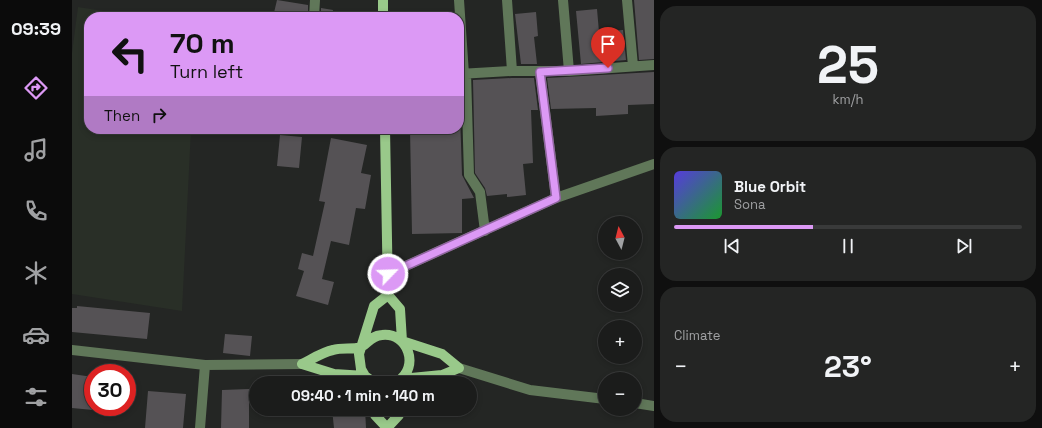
<!DOCTYPE html>
<html lang="en">
<head>
<meta charset="utf-8">
<style>
  body { margin:0; font-family:"Space Grotesk",sans-serif; background:#242524; color:#f1f3f6; height:100vh; display:flex; flex-direction:column; font-size:15px; white-space:nowrap }
  * { box-sizing:border-box; margin:0 }
  p { font-size:13px; color:#a0a1a3 }
  .icon { flex:none; width:22px; height:22px; fill:none; stroke:currentColor; stroke-width:2; stroke-linecap:round; stroke-linejoin:round }
  .map { position:relative; flex:1; overflow:hidden }
  .sheet { display:flex; flex-direction:column; gap:6px; padding:6px; background:#0f0f0f; width:388px }
  .sheet>* { flex:none }
  .banner { position:absolute; left:12px; top:12px; width:380px; height:122px; border-radius:16px; box-shadow:0 2px 6px #0003,0 0 0 1px #393a3a; background:#dc99f5; color:#111; overflow:hidden }
  .needle { width:26px; rotate:353deg }
  .fabs { position:absolute; left:526px; top:216px; display:grid; gap:8px }
  .fabs a { display:grid; place-items:center; width:44px; height:44px; border-radius:50%; background:#1b1c1b; box-shadow:0 2px 6px #0003,0 0 0 1px #393a3a; font-size:20px }
  .speed { position:absolute; left:12px; top:364px; display:flex; gap:8px; font-size:20px; font-weight:700; text-align:center }
  .speed>* { display:grid; place-content:center; width:52px; height:52px; border-radius:50%; background:#1b1c1b; box-shadow:0 2px 6px #0003,0 0 0 1px #393a3a; line-height:1 }
  .speed .limit { border:6px solid #d22; background:#fff; color:#111 }
  .pin { position:absolute; display:grid; place-items:center; width:34px; height:34px; color:#fff; margin:-41px -17px; border-radius:50% 50% 50% 0; rotate:-45deg; box-shadow:0 0 4px #0007 }
  .pin .icon { rotate:45deg }
  .me { position:absolute; width:44px; margin:-22px; rotate:66deg; stroke-linejoin:round; filter:drop-shadow(0 0 3px #0008) }
  .turn { display:flex; align-items:center; gap:14px; height:84px; padding:0 20px; font-size:18px }
  .turn .icon { width:52px; height:52px; stroke-width:2.5 }
  .turn b { display:block; font-size:28px; line-height:34px }
  .then { display:flex; align-items:center; height:38px; padding:0 20px; background:#0003; gap:8px; font-size:15px }
  .big { font-size:30px; font-weight:700; line-height:1.1 }
  .sheet .card { flex:1; display:flex; flex-direction:column; justify-content:center; gap:6px; min-width:0; padding:0 14px; border-radius:16px; background:#242524 }
  .sheet .dial { align-items:center; gap:0 }
  .dial b { font-size:52px; line-height:1 }
  .song { display:flex; align-items:center; gap:12px }
  .cover { width:48px; height:48px; border-radius:6px; background:linear-gradient(135deg,hsl(250 70% 55%),hsl(130 70% 35%)) }
  .played { height:4px; border-radius:2px; background:linear-gradient(90deg,#dc99f5 40%,#393a3a 40%) }
  .keys { display:flex; justify-content:space-around; direction:ltr }
  .heat { display:flex; justify-content:space-between; align-items:center; font-size:22px; direction:ltr }
  .trip { position:absolute; left:177px; top:376px; width:228px; height:40px; border-radius:20px; background:#1b1c1b; box-shadow:0 2px 6px #0003,0 0 0 1px #393a3a; font-weight:700; line-height:40px; text-align:center }
  main { display:flex; flex:1; min-height:0 }
  .dock { display:flex; flex-direction:column; width:72px; justify-content:space-around; align-items:center; background:#0b0b0b; color:#a0a1a3 }
  .dock .icon { width:28px; height:28px }
  .dock .active { color:#dc99f5 }
  .dock b { font-size:18px; color:#f1f3f6 }
  .map>svg:first-child { display:block }
</style>
</head>
<body>
<main>
<nav class="dock">
<b>09:39</b>
<svg class="icon active" aria-label="directions" viewBox="0 0 24 24"><path d="M12 3l9 9-9 9-9-9zM9 14v-3h6M13 9l2 2-2 2"/></svg>
<svg class="icon" aria-label="music" viewBox="0 0 24 24"><path d="M9 18V5l10-2v13"/><circle cx="6" cy="18" r="3"/><circle cx="16" cy="16" r="3"/></svg>
<svg class="icon" aria-label="phone" viewBox="0 0 24 24"><path d="M5 4h4l2 5-3 2q2 4 5 5l2-3 5 2v4C11 20 4 13 5 4z"/></svg>
<svg class="icon" aria-label="climate" viewBox="0 0 24 24"><path d="M12 3v18M4 7l16 10M4 17L20 7"/></svg>
<svg class="icon" aria-label="car" viewBox="0 0 24 24"><path d="M5 17H2v-5l4-1 3-4h7l3 4 3 1v5h-3M9 17h6M6 11h13"/><circle cx="7" cy="17" r="2"/><circle cx="17" cy="17" r="2"/></svg>
<svg class="icon" aria-label="filters" viewBox="0 0 24 24"><path d="M4 7h16M4 17h16"/><circle cx="9" cy="7" r="2"/><circle cx="15" cy="17" r="2"/></svg>
</nav>
<div class="map">
<svg width="582" height="428" viewBox="0 0 582 428">
  <rect width="100%" height="100%" fill="#242624"/>
  <path fill="#292f27" d="M6 7 70 17H17V129H119L110 311 0 294V53Z"/>
  <path fill="#555255" d="M205 0 236 5V17H201Z
    M562 0H582V59L567 60Z
    M249 8 261 10 260 17H249Z
    M525 9 527 32 551 30 554 60 509 64 504 11Z
    M464 12 466 36 462 37 465 64H449L443 14Z
    M582 72V104L556 105V114L524 116V108L479 109 475 78Z
    M440 78H462L466 110H459L461 163 451 164 454 195 435 197V194L415 196 413 188 403 173 401 80Z
    M387 81 390 175 402 198 390 199V233L340 234 338 129H387Z
    M208 135 230 137 227 168 205 166Z
    M259 138 295 145 289 173 299 175 293 209 284 208 277 245 259 241 250 279 262 282 256 305 224 296 232 271 226 269 230 253 241 256 253 202 247 201Z
    M5 306 78 313 75 339 0 332V308H5Z
    M153 334 180 336 178 356 151 353Z
    M0 374 21 377V410L0 408Z
    M177 389V428H149L150 390Z
    M76 391 114 394 111 428H73Z
    M260 409H293L294 428H262Z"/>
  <g fill="none" stroke-linecap="round" stroke-linejoin="round">
    <path stroke="#607759" stroke-width="10" d="M387 0 392 74
      M435 0 440 71
      M491 0 497 71
      M555 0 561 66
      M242 17 243 0
      M468 72 484 198
      M394 73 397 175 408 192 413 231
      M387 74 440 71H497L582 65
      M316 274 484 198 582 164
      M0 350 133 365 230 364
      M387 368 458 390 533 399
      M563 403 582 406
      M128 428 133 365"/>
    <path stroke="#99c98a" stroke-width="10" d="M311 0V17
      M313 129 316 295
      M316 295 328 309 330 341 370 354 387 368 370 375 329 379V383
      M230 364C240 359 251 352 261 350 270 347 281 350 289 347 296 344 298 336 310 335 336 332 348 367 326 381
      M230 364 262 374 293 376 294 380
      M303 383 293 376 289 369 287 354 302 306 316 295
      M301 409 303 415 315 428
      M315 428 327 415V409"/>
  </g>
  <g fill="none" stroke-linecap="round" stroke-linejoin="round">
    <defs>
      <path id="route" d="M316 274 484 198 468 72 536 68"/>
    </defs>
    <use href="#route" stroke="#8f639f" stroke-width="10"/>
    <use href="#route" stroke="#dc99f5" stroke-width="7"/>
  </g>
</svg>
<div class="fabs">
<a><svg class="needle" viewBox="-14 -14 28 28"><path d="M0-13l5 13h-10z" fill="#e53935"/><path d="M0 13l5-13h-10z" fill="#a0a1a3"/></svg></a>
<a><svg class="icon" aria-label="layers" viewBox="0 0 24 24"><path d="M12 4l9 5-9 5-9-5zM3 14l9 5 9-5"/></svg></a>
<a>+</a>
<a>−</a>
</div>
<div class="speed"><div class="limit">30</div></div>
<div class="pin" style="left:536px;top:68px;background:#d93025"><svg class="icon" aria-label="arrive" viewBox="0 0 24 24"><path d="M6 21V4h12l-3 4 3 4H6"/></svg></div>
<svg class="me" style="left:316px;top:274px" viewBox="-20 -20 40 40"><circle r="17" fill="#dc99f5" stroke="#fff" stroke-width="3"/><path d="M0-11L8 9 0 5-8 9z" fill="#fff"/></svg>
<div class="trip">09:40 · 1 min · 140 m</div>
<div class="banner">
<div class="turn"><svg class="icon" aria-label="left" viewBox="0 0 24 24"><path d="M17 20v-9H6M10 6l-5 5 5 5"/></svg><div><b>70 m</b>Turn left</div></div>
<div class="then">Then<svg class="icon" aria-label="right" viewBox="0 0 24 24"><path d="M7 20v-9h11M14 6l5 5-5 5"/></svg></div>
</div>
</div>
<section class="sheet">
<div class="card dial"><b>25</b><p>km/h</p></div>
<div class="card">
<div class="song"><i class="cover"></i><div><b>Blue Orbit</b><p>Sona</p></div></div>
<div class="played"></div>
<div class="keys"><svg class="icon" aria-label="previous" viewBox="0 0 24 24"><path d="M18 5L8 12l10 7zM5 5v14"/></svg><svg class="icon" aria-label="pause" viewBox="0 0 24 24"><path d="M8 5v14M16 5v14"/></svg><svg class="icon" aria-label="next" viewBox="0 0 24 24"><path d="M6 5l10 7-10 7zM19 5v14"/></svg></div>
</div>
<div class="card"><p>Climate</p>
<div class="heat"><a>−</a><b class="big">23°</b><a>+</a></div>
</div>
</section>
</main>
</body>
</html>
